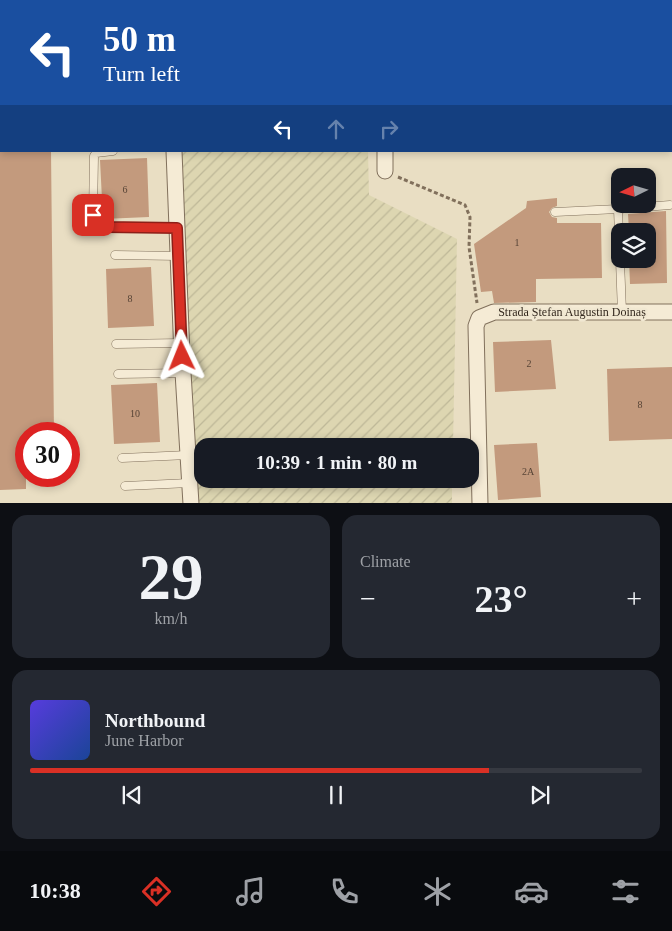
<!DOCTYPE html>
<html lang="en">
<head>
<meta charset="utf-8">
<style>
  body { margin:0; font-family:Georgia,serif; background:#242831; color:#f1f3f6; height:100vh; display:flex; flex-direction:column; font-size:19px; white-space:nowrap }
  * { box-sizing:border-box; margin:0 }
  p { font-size:16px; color:#9ea1a6 }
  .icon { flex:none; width:28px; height:28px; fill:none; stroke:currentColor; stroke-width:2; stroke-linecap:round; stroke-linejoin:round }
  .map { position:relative; height:503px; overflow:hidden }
  .side { display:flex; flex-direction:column; gap:12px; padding:12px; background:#0d0f14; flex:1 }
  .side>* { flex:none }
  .top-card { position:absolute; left:0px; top:0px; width:672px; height:152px; box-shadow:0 2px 8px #0003; background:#1a4fa0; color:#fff; overflow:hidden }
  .needle { width:32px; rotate:265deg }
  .buttons { position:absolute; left:611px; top:168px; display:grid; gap:10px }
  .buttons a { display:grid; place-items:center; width:45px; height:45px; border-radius:10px; background:#171b24; box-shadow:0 2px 8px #0003; font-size:25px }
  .speed { position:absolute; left:15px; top:422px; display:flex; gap:10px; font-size:25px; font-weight:700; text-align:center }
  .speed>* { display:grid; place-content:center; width:65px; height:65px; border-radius:50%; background:#171b24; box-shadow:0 2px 8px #0003; line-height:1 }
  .speed .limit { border:8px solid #d22; background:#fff; color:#111 }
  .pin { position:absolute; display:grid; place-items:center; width:42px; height:42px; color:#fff; margin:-21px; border-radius:10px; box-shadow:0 2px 8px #0006 }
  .me { position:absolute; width:55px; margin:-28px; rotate:358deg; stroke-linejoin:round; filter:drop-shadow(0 0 4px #0008) }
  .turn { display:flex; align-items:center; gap:18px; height:105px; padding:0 20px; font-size:22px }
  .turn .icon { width:65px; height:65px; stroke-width:2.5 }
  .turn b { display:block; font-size:35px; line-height:42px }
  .lanes { display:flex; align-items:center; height:48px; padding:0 20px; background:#0003; justify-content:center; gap:25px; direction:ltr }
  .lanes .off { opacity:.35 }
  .big { font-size:38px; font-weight:700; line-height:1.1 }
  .side .tile { flex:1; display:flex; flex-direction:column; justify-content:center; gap:8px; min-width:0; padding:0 18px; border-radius:15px; background:#242831 }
  .side .dial { align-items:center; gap:0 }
  .dial b { font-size:65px; line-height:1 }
  .song { display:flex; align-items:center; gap:15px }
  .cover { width:60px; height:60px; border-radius:8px; background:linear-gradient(135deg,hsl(250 70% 55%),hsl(220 70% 35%)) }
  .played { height:5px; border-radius:2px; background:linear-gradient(90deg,#d93025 75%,#363941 75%) }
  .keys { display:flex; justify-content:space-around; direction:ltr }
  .heat { display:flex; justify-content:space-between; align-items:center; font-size:28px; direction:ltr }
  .side .tiles { flex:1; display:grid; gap:12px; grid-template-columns:1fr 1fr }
  .tile:last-child { grid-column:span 2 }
  .trip { position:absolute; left:194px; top:438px; width:285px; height:50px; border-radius:15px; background:#171b24; box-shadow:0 2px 8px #0003; font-weight:700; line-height:50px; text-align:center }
  .dock { display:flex; height:80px; justify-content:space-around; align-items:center; background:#090b0e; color:#9ea1a6 }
  .dock .icon { width:35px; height:35px }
  .dock .on { color:#d93025 }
  .dock b { font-size:22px; color:#f1f3f6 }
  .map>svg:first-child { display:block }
</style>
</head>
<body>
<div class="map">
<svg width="672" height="504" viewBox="0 0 672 504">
  <defs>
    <pattern id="farmland-furrows" width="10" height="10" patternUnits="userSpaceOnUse" patternTransform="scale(1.25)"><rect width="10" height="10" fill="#ddd6b1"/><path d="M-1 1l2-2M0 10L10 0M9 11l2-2" fill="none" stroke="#beb898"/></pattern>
  </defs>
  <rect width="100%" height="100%" fill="#e9dec3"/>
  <path fill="url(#farmland-furrows)" d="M182 151H368L369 195 457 239 453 446H202V479H452V503H191L182 356Z"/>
  <path fill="#c39a7d" d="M0 151H51L54 434H26V489L0 490Z
    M147 158 149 217 103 219 100 160Z
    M557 198V206L552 208 549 212 552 217 557 218V223H601L602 278 536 279V302L494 303 492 291 481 292 474 244 526 208 527 201Z
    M666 211 667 283 630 284 629 259H648V231H629L628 214Z
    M151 267 154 326 108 328 106 269Z
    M551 340 556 389 495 392 493 342Z
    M672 367V439L609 441 607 369Z
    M157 383 160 442 114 444 111 385Z
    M537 443 541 497 498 500 494 445Z"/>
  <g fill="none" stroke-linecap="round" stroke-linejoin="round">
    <defs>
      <path id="lane" d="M81 0V1
        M113 151 96 153 94 156 93 215 95 223 106 227 177 228
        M618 209 670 205
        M555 212 618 209 622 312
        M115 255 178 256
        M116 344 181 343
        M118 374 183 373
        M122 458 188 455
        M125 486 189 483"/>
      <path id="street" d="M382 0V1
        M172 1V0
        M174 151 182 356 191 504
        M385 151V171
        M480 504 476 326 479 318 494 312H672"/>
    </defs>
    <use href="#lane" stroke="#81705c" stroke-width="9"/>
    <use href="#street" stroke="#81705c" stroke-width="17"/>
    <path stroke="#81705c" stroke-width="3" stroke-dasharray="4 2.5" stroke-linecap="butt" d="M398 177 465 205 470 217 469 247 477 303"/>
    <use href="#lane" stroke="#f5ebd5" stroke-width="8"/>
    <use href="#street" stroke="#f5ebd5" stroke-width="15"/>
  </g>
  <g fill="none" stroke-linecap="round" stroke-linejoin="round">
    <defs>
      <path id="route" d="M93 215 95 223 106 227 177 228 182 356"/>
    </defs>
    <use href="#route" stroke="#8d1f18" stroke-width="12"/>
    <use href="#route" stroke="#d93025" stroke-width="9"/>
  </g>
  <g text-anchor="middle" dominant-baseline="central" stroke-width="5" stroke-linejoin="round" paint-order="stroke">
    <g font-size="10" fill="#574436">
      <text x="125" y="189">6</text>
      <text x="517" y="242">1</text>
      <text x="130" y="298">8</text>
      <text x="529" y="363">2</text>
      <text x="640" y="404">8</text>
      <text x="135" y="413">10</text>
      <text x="528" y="471">2A</text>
    </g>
    <g font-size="12" fill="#33281e" stroke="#f1e8d2">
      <text x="572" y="312">Strada Ștefan Augustin Doinaș</text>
    </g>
  </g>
</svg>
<div class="buttons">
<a><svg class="needle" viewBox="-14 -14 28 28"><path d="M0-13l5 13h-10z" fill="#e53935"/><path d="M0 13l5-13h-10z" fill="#9ea1a6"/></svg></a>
<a><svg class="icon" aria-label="layers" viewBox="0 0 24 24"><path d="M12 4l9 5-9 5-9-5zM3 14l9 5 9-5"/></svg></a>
</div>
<div class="speed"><div class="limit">30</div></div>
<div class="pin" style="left:93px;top:215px;background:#d93025"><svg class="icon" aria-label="arrive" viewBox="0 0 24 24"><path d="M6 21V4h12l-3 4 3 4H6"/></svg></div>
<svg class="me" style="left:182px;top:356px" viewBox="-20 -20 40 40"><path d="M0-17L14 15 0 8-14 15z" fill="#d93025" stroke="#fff" stroke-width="4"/></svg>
<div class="trip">10:39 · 1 min · 80 m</div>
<div class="top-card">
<div class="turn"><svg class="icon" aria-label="left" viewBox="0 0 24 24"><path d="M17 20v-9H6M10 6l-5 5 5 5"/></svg><div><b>50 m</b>Turn left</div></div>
<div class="lanes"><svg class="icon" aria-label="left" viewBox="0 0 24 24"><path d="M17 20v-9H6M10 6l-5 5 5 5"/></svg><svg class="icon off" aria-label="ahead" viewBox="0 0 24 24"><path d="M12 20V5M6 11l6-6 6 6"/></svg><svg class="icon off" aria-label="right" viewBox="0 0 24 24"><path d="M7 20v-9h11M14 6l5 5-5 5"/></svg></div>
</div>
</div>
<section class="side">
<div class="tiles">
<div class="tile dial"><b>29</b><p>km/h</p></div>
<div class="tile"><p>Climate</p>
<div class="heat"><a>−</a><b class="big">23°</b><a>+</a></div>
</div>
<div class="tile">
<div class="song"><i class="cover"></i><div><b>Northbound</b><p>June Harbor</p></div></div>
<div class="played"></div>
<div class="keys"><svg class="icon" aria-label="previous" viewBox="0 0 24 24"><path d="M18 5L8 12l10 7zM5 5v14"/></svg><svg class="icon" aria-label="pause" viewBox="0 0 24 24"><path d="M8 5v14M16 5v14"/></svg><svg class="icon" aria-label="next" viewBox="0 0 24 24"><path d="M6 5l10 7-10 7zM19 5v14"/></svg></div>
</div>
</div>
</section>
<nav class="dock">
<b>10:38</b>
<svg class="icon on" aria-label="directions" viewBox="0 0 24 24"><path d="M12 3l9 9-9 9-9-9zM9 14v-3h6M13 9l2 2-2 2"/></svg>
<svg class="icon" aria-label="music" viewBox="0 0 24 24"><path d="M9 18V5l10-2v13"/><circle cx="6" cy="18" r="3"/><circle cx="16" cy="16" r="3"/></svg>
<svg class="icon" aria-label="phone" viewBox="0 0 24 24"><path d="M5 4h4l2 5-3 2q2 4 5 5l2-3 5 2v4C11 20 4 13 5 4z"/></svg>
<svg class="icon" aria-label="climate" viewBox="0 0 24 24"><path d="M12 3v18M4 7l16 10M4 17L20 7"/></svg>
<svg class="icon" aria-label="car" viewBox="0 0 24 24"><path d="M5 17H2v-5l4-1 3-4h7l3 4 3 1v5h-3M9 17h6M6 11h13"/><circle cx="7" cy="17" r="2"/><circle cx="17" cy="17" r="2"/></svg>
<svg class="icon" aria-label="filters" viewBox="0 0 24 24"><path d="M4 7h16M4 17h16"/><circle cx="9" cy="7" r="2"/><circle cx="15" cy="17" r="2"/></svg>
</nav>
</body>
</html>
